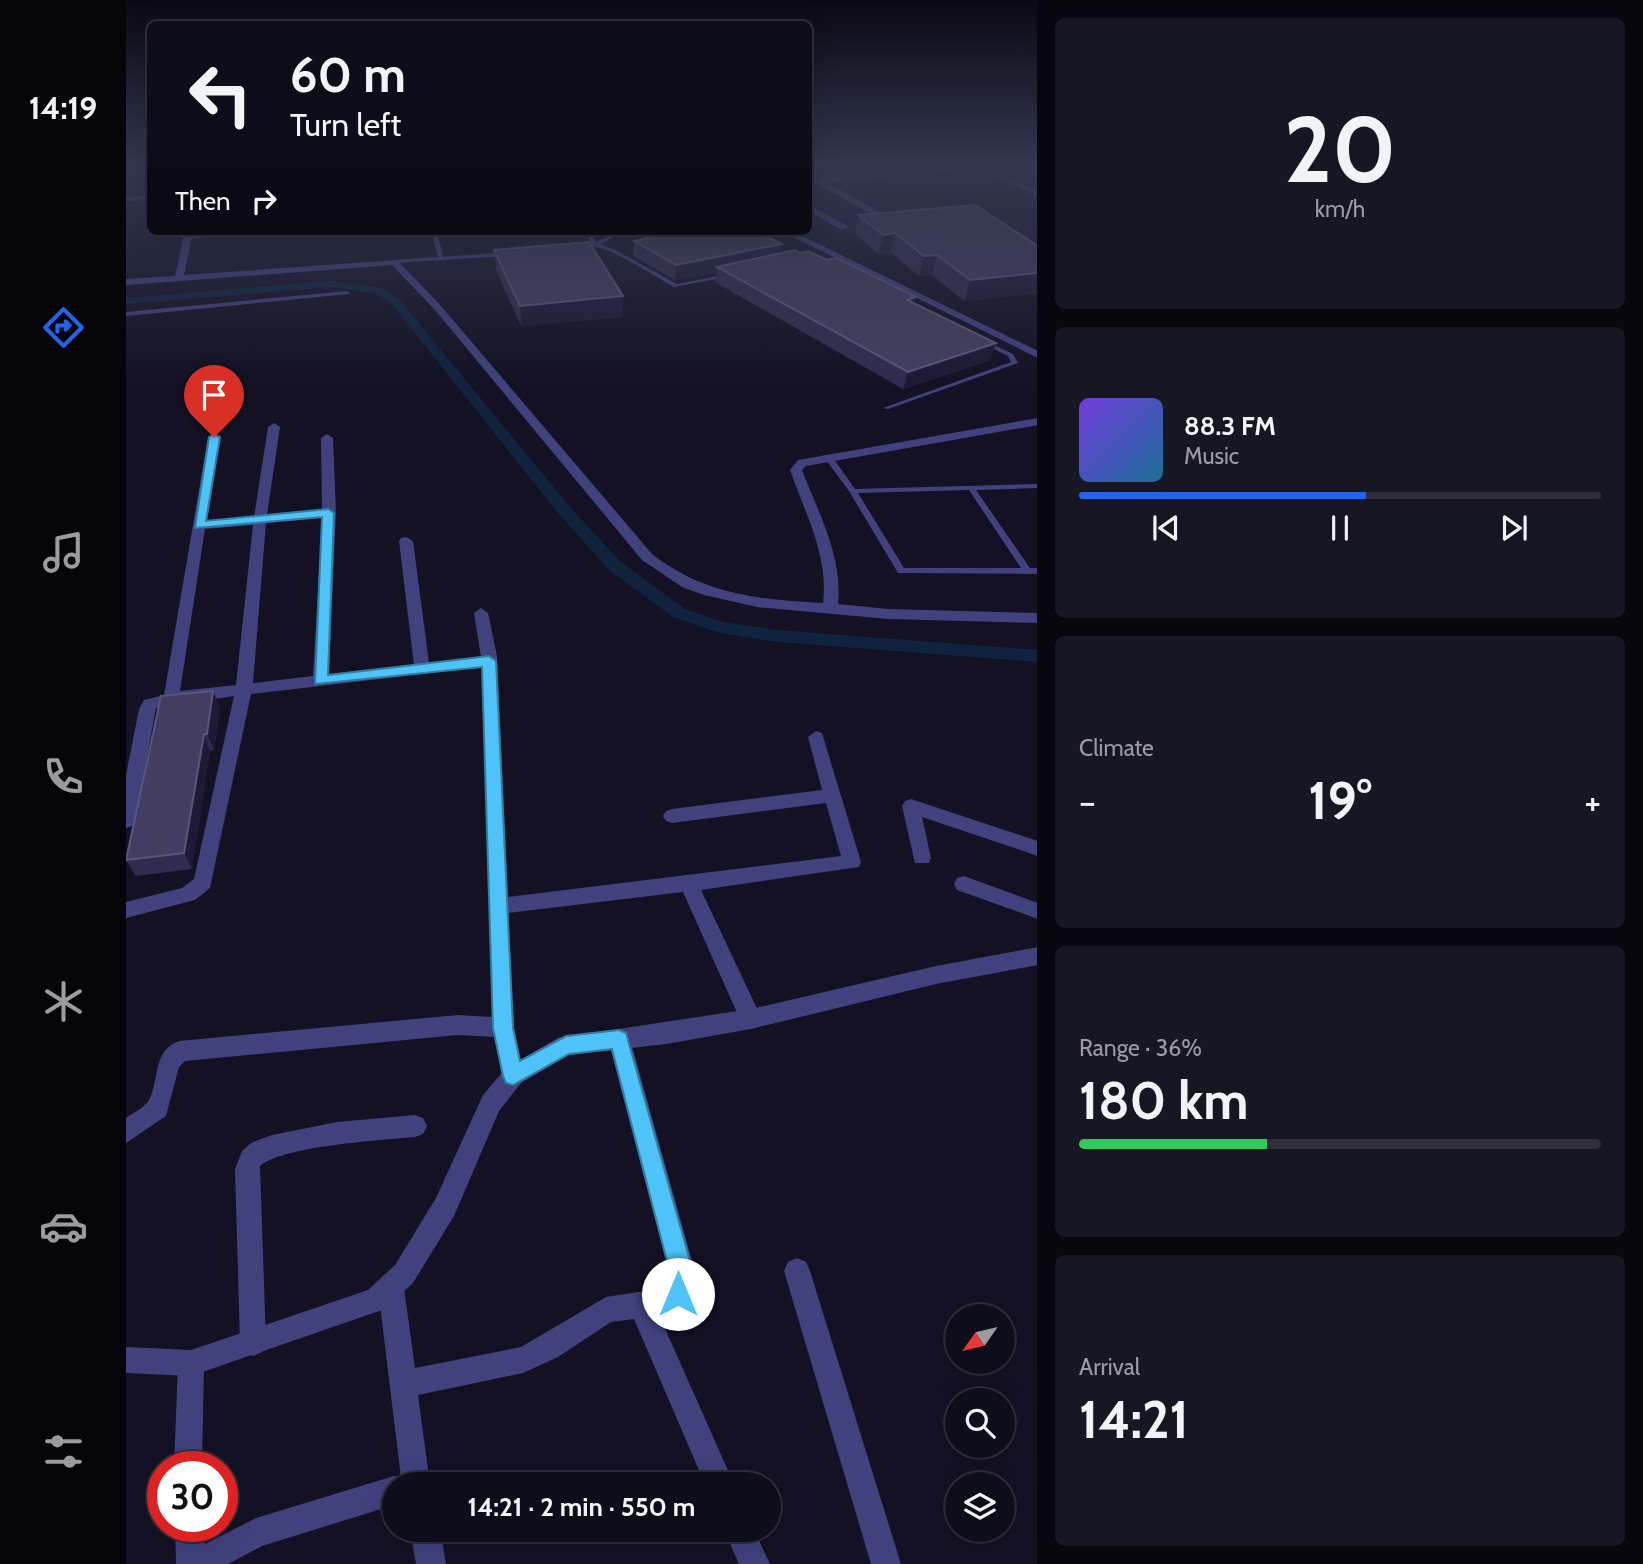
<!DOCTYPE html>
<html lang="en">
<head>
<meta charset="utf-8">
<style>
  body { margin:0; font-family:Cabin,sans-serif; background:#171623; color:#f1f3f6; height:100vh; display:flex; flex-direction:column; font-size:26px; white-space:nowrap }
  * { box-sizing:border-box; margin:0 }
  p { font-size:23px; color:#9b9ca2 }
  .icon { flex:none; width:38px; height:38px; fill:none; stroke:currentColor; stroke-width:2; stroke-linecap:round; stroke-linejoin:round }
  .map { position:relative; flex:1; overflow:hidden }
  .panel { display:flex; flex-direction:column; gap:18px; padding:18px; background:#08070e; width:606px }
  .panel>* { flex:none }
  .top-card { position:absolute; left:21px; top:21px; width:665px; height:214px; border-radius:10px; box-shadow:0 7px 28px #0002,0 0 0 2px #2e2d39; background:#0e0d1a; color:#f1f3f6; overflow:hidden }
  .needle { width:46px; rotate:236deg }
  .controls { position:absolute; left:819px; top:1304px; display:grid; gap:14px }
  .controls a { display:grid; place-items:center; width:70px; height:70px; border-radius:50%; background:#0e0d1a; box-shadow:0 7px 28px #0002,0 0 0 2px #2e2d39; font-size:35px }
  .speed { position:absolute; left:21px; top:1451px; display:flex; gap:14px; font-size:35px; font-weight:700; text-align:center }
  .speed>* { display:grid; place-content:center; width:91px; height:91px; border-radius:50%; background:#0e0d1a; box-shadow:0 7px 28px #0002,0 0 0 2px #2e2d39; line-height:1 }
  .speed .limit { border:10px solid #d22; background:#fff; color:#111 }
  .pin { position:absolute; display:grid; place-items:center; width:60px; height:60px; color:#fff; margin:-72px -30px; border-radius:50% 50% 50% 0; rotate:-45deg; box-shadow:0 0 7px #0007 }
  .pin .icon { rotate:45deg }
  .me { position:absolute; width:77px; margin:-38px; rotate:0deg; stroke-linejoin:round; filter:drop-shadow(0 0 5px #0008) }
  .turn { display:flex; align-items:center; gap:24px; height:147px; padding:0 28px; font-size:32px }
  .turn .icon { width:91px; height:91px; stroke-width:2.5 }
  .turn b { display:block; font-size:49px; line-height:60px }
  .then { display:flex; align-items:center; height:66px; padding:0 28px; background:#0003; gap:14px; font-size:26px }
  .big { font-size:52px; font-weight:700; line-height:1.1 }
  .panel .card { flex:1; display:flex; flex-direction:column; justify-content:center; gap:10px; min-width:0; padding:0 24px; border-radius:10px; background:#171623 }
  .panel .dial { align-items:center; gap:0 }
  .dial b { font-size:91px; line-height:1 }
  .song { display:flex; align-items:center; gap:21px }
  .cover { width:84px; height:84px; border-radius:10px; background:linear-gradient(135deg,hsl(260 70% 55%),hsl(200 70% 35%)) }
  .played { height:7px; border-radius:4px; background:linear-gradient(90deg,#2563eb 55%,#2e2d39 55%) }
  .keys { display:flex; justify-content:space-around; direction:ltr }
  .heat { display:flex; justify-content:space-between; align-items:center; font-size:38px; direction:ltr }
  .charge { height:10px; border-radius:5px; background:linear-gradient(90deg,#34c759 36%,#2e2d39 0) }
  .trip { position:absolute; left:256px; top:1472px; width:399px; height:70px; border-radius:35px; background:#0e0d1a; box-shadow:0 7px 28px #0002,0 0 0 2px #2e2d39; font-weight:700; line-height:70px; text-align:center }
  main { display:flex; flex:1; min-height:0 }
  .tab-bar { display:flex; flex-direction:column; width:126px; justify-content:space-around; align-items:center; background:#06050a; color:#9b9ca2 }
  .tab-bar .icon { width:49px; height:49px }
  .tab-bar .on { color:#2563eb }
  .tab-bar b { font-size:32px; color:#f1f3f6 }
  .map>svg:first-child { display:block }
</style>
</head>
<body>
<main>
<nav class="tab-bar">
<b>14:19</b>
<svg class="icon on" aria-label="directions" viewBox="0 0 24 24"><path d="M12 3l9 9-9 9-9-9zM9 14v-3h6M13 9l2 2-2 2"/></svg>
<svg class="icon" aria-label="music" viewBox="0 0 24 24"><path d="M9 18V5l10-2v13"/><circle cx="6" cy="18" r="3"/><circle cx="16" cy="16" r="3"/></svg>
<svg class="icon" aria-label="phone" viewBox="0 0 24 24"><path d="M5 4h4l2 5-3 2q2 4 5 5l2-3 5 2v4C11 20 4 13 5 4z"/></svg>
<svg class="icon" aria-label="climate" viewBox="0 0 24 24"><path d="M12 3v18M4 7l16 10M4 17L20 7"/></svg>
<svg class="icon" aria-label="car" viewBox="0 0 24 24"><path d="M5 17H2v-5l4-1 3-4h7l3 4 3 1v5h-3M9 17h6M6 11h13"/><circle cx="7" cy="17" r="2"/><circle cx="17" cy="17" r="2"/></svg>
<svg class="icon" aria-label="filters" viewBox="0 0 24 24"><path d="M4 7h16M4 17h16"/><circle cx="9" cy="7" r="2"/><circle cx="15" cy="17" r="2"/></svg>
</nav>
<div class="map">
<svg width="912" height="1564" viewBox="0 0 912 1564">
  <rect width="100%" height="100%" fill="#131123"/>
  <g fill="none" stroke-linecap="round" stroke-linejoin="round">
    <path fill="#0f223e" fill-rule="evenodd" d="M204 281 256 288 273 299 444 507 495 562 559 609 597 622 651 630 912 650V662L651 642 594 633 547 617 483 570 432 513 265 303 249 293 204 287 0 304V298Z"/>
    <path fill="#40417d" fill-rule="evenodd" d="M121 231H145L62 239 59 237Z
      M305 231H311L317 257 380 252 383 254 380 256 266 263 268 260 312 257Z
      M458 231H464L470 242 493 231H500L474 244 491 251 551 284 603 274 606 276 548 287C531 278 481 244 464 247L466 244Z
      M221 291 224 293 223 294 0 316V312Z
      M856 341H860L887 354 892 363 762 409 757 408 885 362 882 356 856 343Z
      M699 455H705L729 489 912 484V488L850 490 904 568H912V574L772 573 723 491 698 457ZM843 490 895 568H778L732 493Z"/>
    <path fill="#40417d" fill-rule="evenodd" d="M819 167H858L912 191V196L850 169 700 182 770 221 767 226 690 183H682V179Z
      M887 167H898L912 173V178Z
      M24 196V200L0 201V197Z
      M682 204 721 226 722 228 715 230 682 210Z
      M59 231H67L58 275 271 260 315 306 526 554C577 594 634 600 697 603 703 556 679 513 664 470L672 460 912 418V425L680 466 676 470C693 514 717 557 712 604L762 609 912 613V623L762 619 631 607 578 595 556 587 516 560 309 310 266 265 0 285V279L49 276Z
      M655 231H666L912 351V358Z
      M148 423 154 427 141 515 196 510 195 438 201 434 207 438 210 513 203 674 288 665 273 541 275 538 280 537 287 541 303 663 355 657 348 613 355 608 362 613 371 656 382 897 715 856 700 803 546 823 540 821 537 816 540 811 546 809 696 790 682 737 690 731 696 733 735 862 733 867 575 890 636 1019 633 1026 625 1029 617 1026 557 892 382 913 388 1028 398 1076 395 1083 387 1087 379 1083 368 1037 332 1035 59 1061 53 1067 40 1116 0 1143V1118C7 1113 19 1107 23 1100 34 1079 26 1051 53 1041L332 1015 366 1017 356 667 125 694 84 888 69 900 0 918V902L56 888 68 879 108 696 30 708 9 821 6 826 0 828V775L13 709 18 700 38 695 82 437 88 433 94 437 81 521 128 517 142 427ZM196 518 187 676 127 683 140 523ZM127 525 110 685 54 691 79 529Z
      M785 799 912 841V856L796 817 805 858 803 863H789L776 806 779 801Z
      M838 876 912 903V919L831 890 828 884 831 878Z
      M493 1029 501 1032 504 1039 566 1261C565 1290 569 1310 533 1315L608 1484H579L508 1319 485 1322 432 1357 397 1373 292 1395 304 1484H268V1505L136 1546 102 1564H50L49 1526H79V1544L130 1518 268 1476 275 1478 252 1288 256 1279 265 1275 274 1279 278 1288 289 1368 395 1347 480 1297 539 1288 540 1261 482 1039 485 1032Z
      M289 1115 297 1118 301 1126 297 1134 289 1137C257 1140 156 1146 134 1166L140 1343 136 1352 127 1356 118 1352 114 1343 109 1169 116 1151 125 1143 146 1135 211 1122Z
      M671 1258 680 1262 684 1271 775 1564H745L658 1271 662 1262Z
      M65 1350 75 1353 78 1363 76 1466H48L52 1363 55 1353Z
      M284 1530H314L320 1564H290Z
      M598 1530H628L644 1564H613Z"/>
    <path fill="#40417d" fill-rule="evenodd" d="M912 947V965L810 984 625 1029 540 1044 443 1055 395 1083 373 1111 328 1216 287 1283 259 1309 65 1376 0 1373V1347L65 1350 242 1290 269 1265 310 1198 357 1095 379 1069 432 1038 625 1009 810 966Z"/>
  </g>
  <path fill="#312c4f" d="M732 215 912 246V293L838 301 806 275 793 276 765 253 752 254 729 234Z
    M508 241 655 253 789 303 870 343 864 360 777 389 589 282 591 272 549 280 507 256Z
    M368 250 497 317 395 326 370 270Z
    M87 691 94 707 88 750 84 751 66 869 10 876 0 860Z"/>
  <path fill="#1d1936" d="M769 233 765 253 752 254 757 235Z
    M656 244 654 259 591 267V272L549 280 550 265Z
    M811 255 806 275 793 276 798 256Z
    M912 273V293L838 301 844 280Z
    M497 296V317L395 326 394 306Z
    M790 297 786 313 781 300Z
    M870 343 864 360 777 389 782 372Z
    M87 691 94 707 88 750 81 734Z
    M78 734 84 751 66 869 58 853Z"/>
  <path fill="#433e61" stroke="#5a567a" stroke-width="2" d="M849 205 912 246V273L844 280 811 255 798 256 769 233 757 235 732 215Z
    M553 231H630L656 244 550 265 508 241Z
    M463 242 497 296 394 306 368 250Z
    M669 250 674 253 682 251 701 260 711 258 790 297 781 300 870 343 782 372 591 267Z
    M87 691 81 734H78L58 853 0 860 35 696Z"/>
  <linearGradient id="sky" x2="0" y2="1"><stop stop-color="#0a0913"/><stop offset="0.43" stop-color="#333850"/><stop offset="1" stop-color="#333850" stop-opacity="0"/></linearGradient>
  <rect width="912" height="386" fill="url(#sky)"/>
  <path fill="#4fc3f7" stroke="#337fa1" stroke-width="2" d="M88 434 94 437 80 521 202 509 208 513 202 675 363 656 370 661 387 1028 394 1061 440 1036 493 1030 500 1033 564 1261V1294L560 1302 552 1306 544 1302 540 1294 541 1261 486 1049 443 1054 387 1085 380 1083 377 1076 367 1028 356 667 189 684 196 517 69 528 83 437Z"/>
</svg>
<div class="controls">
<a><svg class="needle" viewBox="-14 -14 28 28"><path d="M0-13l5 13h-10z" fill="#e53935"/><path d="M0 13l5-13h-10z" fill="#9b9ca2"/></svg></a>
<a><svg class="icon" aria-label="search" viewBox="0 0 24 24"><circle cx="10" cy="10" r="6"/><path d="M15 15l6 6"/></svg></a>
<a><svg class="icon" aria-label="layers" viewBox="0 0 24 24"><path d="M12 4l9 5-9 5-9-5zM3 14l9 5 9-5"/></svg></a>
</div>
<div class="speed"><div class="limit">30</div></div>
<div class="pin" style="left:88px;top:437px;background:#d93025"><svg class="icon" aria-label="arrive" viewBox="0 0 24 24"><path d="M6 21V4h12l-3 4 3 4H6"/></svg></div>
<svg class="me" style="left:552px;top:1294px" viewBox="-20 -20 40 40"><circle r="19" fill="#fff"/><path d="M0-13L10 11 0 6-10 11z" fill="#4fc3f7"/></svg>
<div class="trip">14:21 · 2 min · 550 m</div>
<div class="top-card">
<div class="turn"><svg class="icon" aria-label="left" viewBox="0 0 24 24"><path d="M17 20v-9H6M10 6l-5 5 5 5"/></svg><div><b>60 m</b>Turn left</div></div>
<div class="then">Then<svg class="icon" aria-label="right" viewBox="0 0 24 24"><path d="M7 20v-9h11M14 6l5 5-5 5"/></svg></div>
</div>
</div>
<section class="panel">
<div class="card dial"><b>20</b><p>km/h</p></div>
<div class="card">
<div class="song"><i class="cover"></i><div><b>88.3 FM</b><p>Music</p></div></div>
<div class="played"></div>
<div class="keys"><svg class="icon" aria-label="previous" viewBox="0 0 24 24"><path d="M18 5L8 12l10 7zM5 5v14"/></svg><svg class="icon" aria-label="pause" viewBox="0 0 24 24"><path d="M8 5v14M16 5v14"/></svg><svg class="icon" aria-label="next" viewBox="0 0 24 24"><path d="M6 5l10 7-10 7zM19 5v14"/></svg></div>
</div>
<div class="card"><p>Climate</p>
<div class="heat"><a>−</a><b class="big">19°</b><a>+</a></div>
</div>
<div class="card"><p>Range · 36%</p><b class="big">180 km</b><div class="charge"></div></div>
<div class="card"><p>Arrival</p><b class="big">14:21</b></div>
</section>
</main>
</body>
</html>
